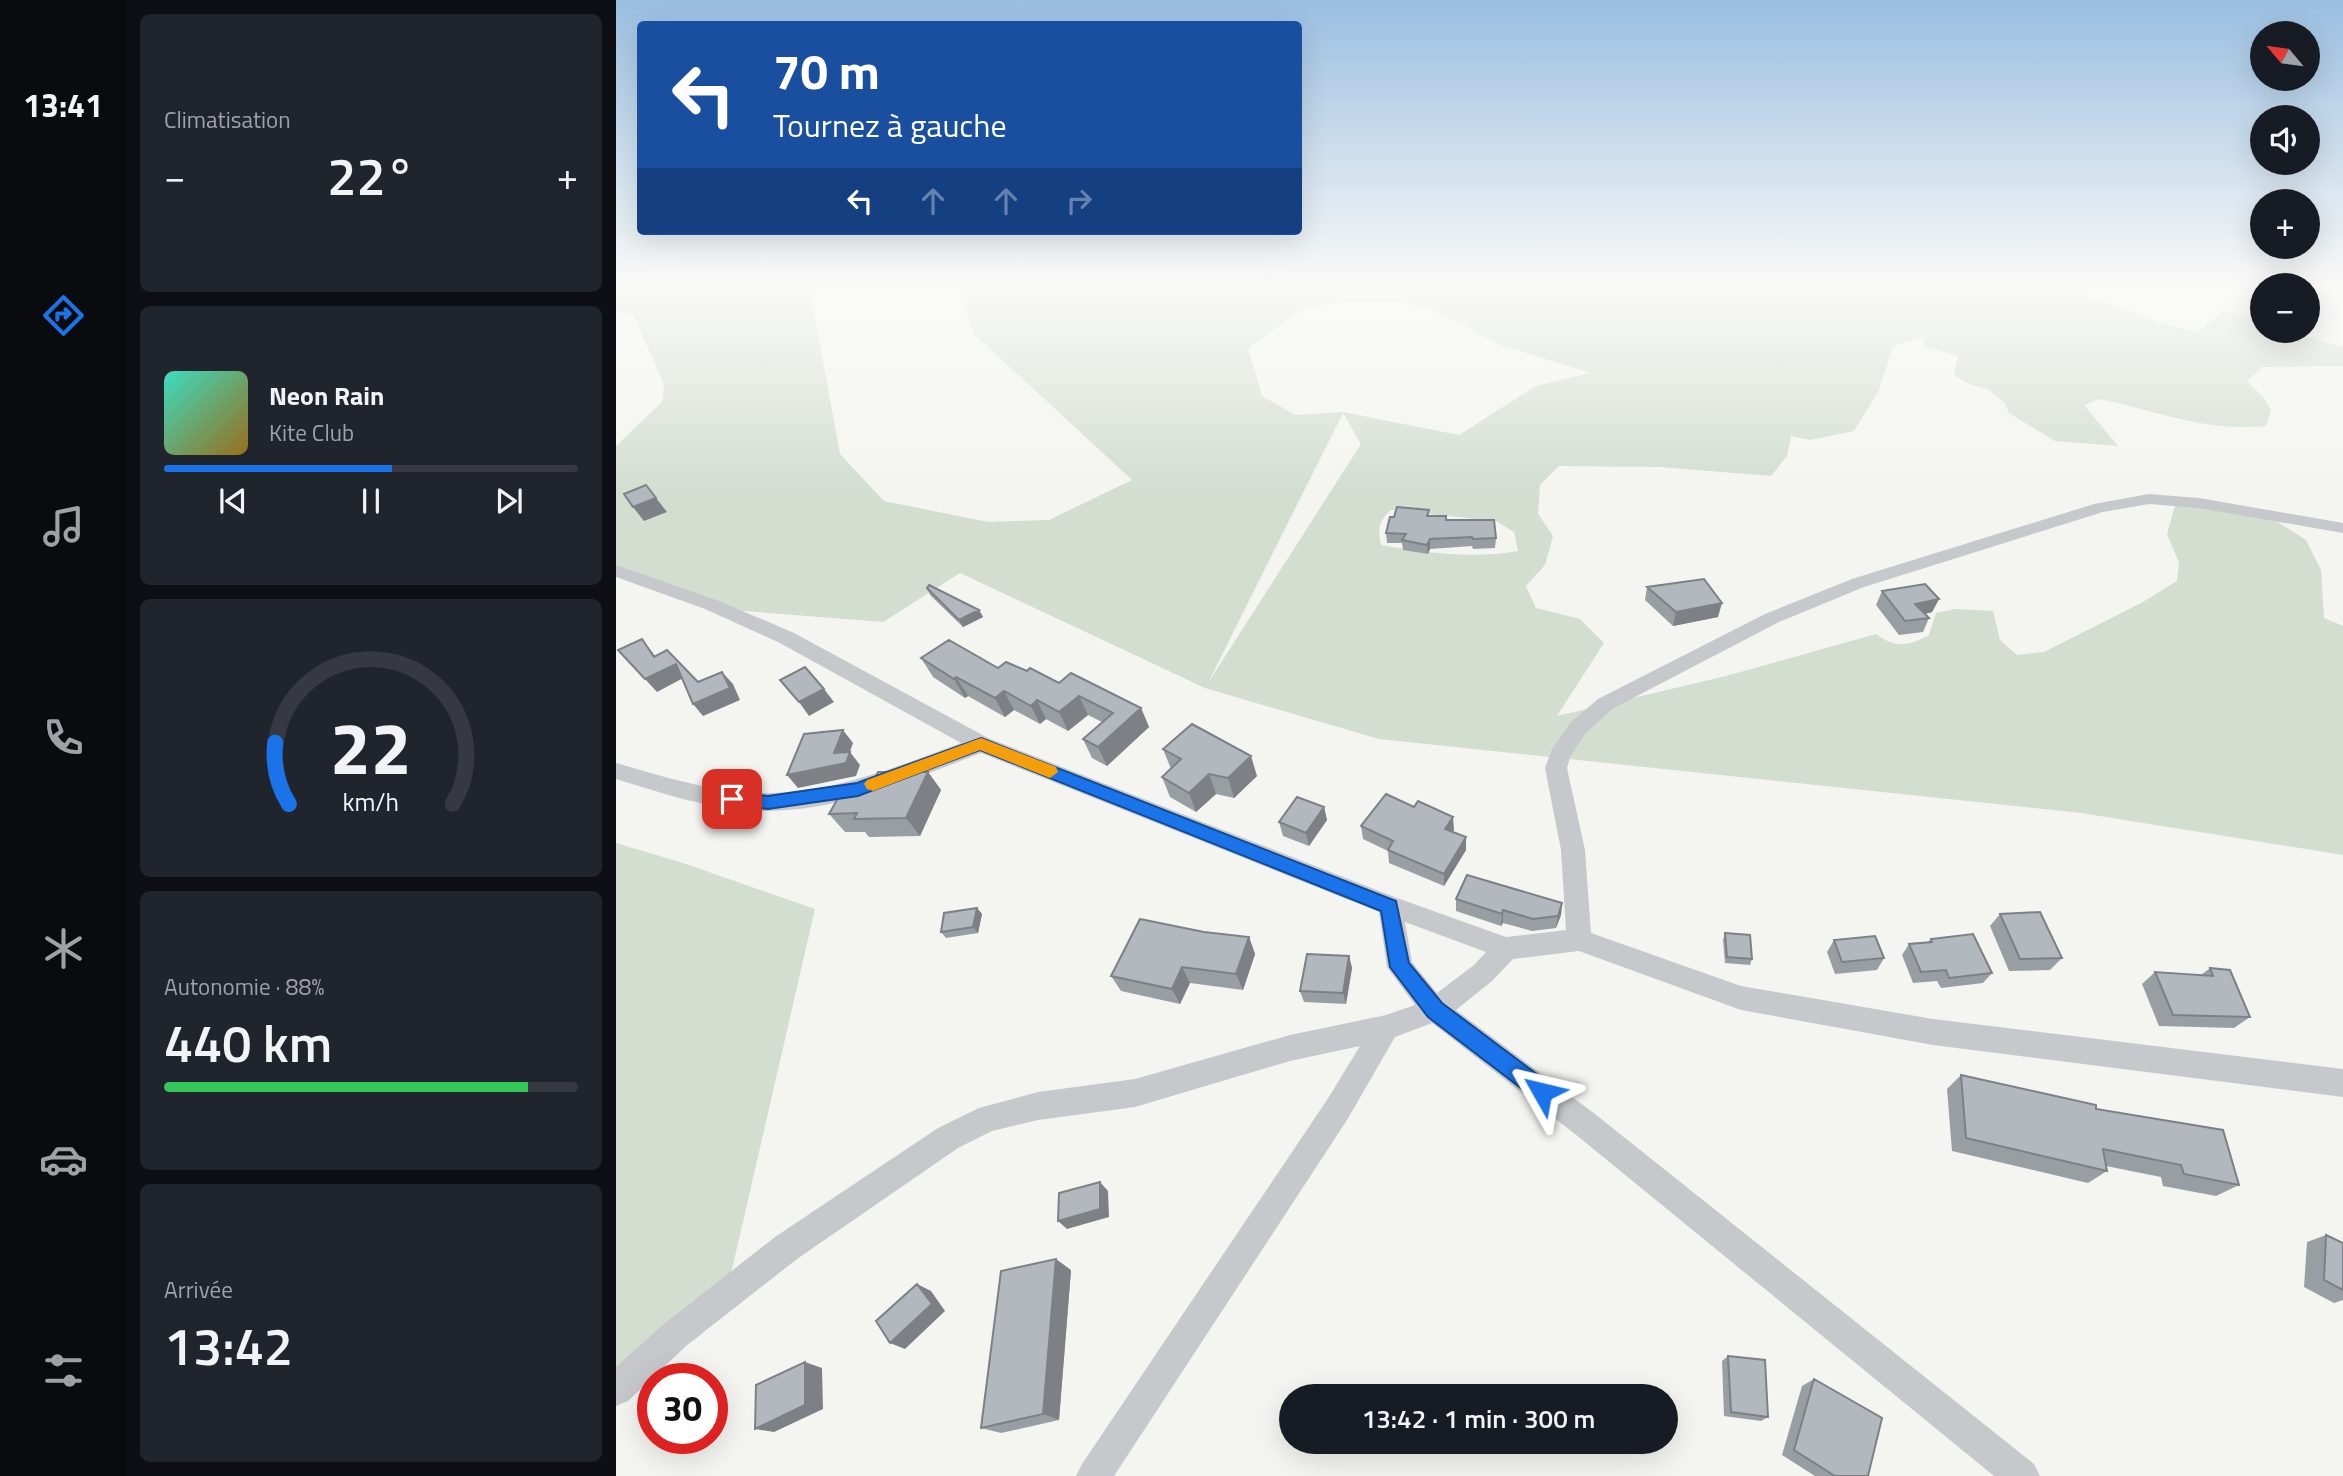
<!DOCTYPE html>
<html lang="fr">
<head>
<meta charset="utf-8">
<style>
  body { margin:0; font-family:"Titillium Web",sans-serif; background:#20242c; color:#f1f3f6; height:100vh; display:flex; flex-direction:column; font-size:26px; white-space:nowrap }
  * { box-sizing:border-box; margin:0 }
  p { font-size:23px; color:#9ea1a6 }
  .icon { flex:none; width:38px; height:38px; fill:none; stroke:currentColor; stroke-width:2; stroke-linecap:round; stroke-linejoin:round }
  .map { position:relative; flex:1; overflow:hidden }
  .panel { display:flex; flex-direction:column; gap:14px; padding:14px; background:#0d0f14; width:490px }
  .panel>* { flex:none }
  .hud { position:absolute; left:21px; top:21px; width:665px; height:214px; border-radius:7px; box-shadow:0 7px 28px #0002; background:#1a4fa0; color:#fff; overflow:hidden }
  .needle { width:46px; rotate:299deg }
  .buttons { position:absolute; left:1634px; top:21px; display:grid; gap:14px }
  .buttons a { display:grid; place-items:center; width:70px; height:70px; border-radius:50%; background:#171b24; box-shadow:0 7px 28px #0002; font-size:35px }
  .speed { position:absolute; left:21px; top:1363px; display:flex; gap:14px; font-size:35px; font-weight:700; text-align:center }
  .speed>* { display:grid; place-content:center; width:91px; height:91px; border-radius:50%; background:#171b24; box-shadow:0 7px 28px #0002; line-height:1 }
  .speed .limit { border:10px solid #d22; background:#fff; color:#111 }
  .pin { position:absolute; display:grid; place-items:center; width:60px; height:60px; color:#fff; margin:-30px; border-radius:14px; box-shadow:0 4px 10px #0006 }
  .me { position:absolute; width:77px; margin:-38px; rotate:307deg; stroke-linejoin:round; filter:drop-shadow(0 0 5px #0008) }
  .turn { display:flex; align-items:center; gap:24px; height:147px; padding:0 21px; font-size:32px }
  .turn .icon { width:91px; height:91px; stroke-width:2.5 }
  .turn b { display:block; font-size:49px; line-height:60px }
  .lanes { display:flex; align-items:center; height:66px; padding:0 21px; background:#0003; justify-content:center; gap:35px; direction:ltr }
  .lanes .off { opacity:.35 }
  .big { font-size:52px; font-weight:600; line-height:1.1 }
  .panel .card { flex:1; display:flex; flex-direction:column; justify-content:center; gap:10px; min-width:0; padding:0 24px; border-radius:10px; background:#20242c }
  .panel .dial { align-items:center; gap:0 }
  .dial svg { height:182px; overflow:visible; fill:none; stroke:#363941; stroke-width:7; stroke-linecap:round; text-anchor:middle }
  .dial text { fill:#f1f3f6; stroke:none }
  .song { display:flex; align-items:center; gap:21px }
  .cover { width:84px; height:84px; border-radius:10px; background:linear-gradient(135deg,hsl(170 70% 55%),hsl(40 70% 35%)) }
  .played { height:7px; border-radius:4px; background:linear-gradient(90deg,#1a73e8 55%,#363941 55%) }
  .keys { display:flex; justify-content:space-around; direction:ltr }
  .heat { display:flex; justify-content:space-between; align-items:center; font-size:38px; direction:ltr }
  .charge { height:10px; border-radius:5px; background:linear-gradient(90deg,#34c759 88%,#363941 0) }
  .trip { position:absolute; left:663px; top:1384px; width:399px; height:70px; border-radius:35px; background:#171b24; box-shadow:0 7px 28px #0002; font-weight:600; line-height:70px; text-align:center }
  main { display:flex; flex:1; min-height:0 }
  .tabs { display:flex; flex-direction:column; width:126px; justify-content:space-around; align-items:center; background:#090b0e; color:#9ea1a6 }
  .tabs .icon { width:49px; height:49px }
  .tabs .selected { color:#1a73e8 }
  .tabs b { font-size:32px; color:#f1f3f6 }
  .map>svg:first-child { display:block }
</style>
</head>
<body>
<main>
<nav class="tabs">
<b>13:41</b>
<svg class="icon selected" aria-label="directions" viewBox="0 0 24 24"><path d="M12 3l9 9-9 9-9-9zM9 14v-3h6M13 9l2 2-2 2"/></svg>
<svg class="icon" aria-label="music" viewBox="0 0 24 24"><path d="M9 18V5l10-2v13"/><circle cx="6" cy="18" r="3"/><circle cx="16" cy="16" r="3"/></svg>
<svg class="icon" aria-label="phone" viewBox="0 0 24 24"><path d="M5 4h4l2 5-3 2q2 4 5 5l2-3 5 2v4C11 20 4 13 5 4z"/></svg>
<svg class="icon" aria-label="climate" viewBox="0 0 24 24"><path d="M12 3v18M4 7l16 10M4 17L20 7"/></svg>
<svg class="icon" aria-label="car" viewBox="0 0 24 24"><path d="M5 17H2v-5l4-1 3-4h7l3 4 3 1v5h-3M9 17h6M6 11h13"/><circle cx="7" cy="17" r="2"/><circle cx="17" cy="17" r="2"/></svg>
<svg class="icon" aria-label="filters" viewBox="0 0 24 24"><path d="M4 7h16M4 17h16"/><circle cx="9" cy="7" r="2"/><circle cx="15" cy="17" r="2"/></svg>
</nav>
<section class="panel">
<div class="card"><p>Climatisation</p>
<div class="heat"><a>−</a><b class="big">22°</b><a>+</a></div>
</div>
<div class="card">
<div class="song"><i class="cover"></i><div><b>Neon Rain</b><p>Kite Club</p></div></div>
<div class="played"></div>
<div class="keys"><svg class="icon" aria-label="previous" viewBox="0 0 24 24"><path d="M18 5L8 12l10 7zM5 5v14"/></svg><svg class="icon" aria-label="pause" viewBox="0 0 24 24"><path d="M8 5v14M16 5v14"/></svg><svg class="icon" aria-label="next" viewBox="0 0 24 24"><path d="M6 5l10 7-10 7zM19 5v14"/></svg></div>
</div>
<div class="card dial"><svg viewBox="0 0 100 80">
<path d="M14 69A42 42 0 1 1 86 69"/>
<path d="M14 69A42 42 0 0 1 8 42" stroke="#1a73e8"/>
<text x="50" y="56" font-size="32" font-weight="700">22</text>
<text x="50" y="72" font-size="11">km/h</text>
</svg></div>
<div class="card"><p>Autonomie · 88%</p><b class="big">440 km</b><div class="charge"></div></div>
<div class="card"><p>Arrivée</p><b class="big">13:42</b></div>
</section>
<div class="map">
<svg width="1727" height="1476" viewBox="0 0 1727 1476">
  <rect width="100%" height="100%" fill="#f4f5f0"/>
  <path fill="#d3ddd0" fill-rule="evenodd" d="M0 286H195V296L224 454 268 501 372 522 433 520 516 480 358 334 340 286H1446L1534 319 1581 333 1608 310 1647 322V331H1673L1727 347V366L1646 367 1631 381 1647 397 1655 410 1650 426C1589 432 1541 411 1483 399L1468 405 1502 446 1439 441 1393 413 1389 403 1371 389 1353 384 1338 375 1342 356 1307 346 1308 337 1277 346 1263 390 1238 431 1194 440 1175 436 1171 456 1155 476 1044 467 943 466 924 485 922 514 937 536 929 565 910 586 920 608 964 619 988 643 941 716 1110 676 1260 634C1280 649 1293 646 1313 635L1320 613 1339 609 1377 611 1384 640 1401 655 1428 652 1527 602 1561 581 1563 563 1551 534 1559 506 1590 499 1660 521 1690 540 1705 570 1708 618 1727 626V855L1465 813 763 739 589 688 344 573 267 622 116 610 0 565V446L46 402 48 384 17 315 0 312ZM777 301 816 309 882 344 974 373 920 386 843 435 727 412 679 415 646 396 632 348 688 308 731 302ZM727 413 745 444 594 680V679ZM775 510 880 521 898 532 902 551C856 559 811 553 765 545 762 529 762 521 775 510Z
    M0 843 67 863 199 909 114 1278 0 1396Z"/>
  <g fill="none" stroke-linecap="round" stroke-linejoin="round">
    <path fill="#c6c8cc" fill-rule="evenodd" d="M1533 494 1583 498 1727 523V533L1583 508 1533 504 1487 512 1248 587 1163 622 996 709 969 734 954 757 951 768 969 850 975 933 1125 986 1317 1019 1727 1069V1097L1317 1045 1125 1010 963 951 897 959 876 981 840 1010 979 1114 1418 1464 1424 1476H1378L959 1134 816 1023 779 1037 731 1120 498 1476H460L466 1464 711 1100 744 1046 674 1061 519 1107 422 1120 376 1131 342 1148 181 1259 70 1346 12 1401 0 1406V1367L48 1324 159 1237 322 1128 363 1108 422 1092 519 1079 674 1035 770 1015 799 1005 771 967 763 912 365 753C297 779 226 810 153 811 102 812 48 794 0 779V763C49 777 102 794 153 793 220 792 283 766 345 743L164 643 89 609 0 577V565L103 601 178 633 372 738 781 898 890 937 950 930 945 850 929 768 936 749 955 722 982 699 1149 614 1236 579 1478 504ZM789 922 870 952 858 965 821 993 796 962Z"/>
  </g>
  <path fill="#999ea3" d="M813 510V516L830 520 880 538 879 548 857 549 856 546 814 549 812 554 787 550 786 543H771L770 533 778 517Z
    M1031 587 1102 617 1057 626 1029 600Z
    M311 588 363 610 367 617 347 627 314 595Z
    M1266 591 1323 599 1316 612 1309 614 1313 618 1307 632 1283 635 1260 605Z
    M305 658 411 671 443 683 525 708 533 727 491 766 476 758 467 739 486 722 472 715 452 731 430 719 424 724 398 710 389 717 352 696 349 698 317 677Z
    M547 749 641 776 618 798 600 794 580 812 554 797 546 777 555 769Z
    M312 772 325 790 304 836 253 837 249 832H229L213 814 255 786Z
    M708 807 711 820 693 846 667 836 663 822Z
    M745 826 838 830 836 832 850 850 828 886 773 863 772 851 747 839Z
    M840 899 946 903 945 915 940 928 916 931 887 923 885 926 840 911Z
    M361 908 366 914 362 933 330 938 325 932Z
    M1384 914 1446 958 1434 970 1393 971 1374 926Z
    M588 932 633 937 639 954 627 990 574 983 564 1004 505 991 495 976Z
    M1109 933 1136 959 1134 965 1109 963 1107 940Z
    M1315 939 1376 973 1367 983 1325 988 1321 981 1297 983 1286 955 1293 944 1312 942Z
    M1218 940 1268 958 1261 970 1219 974 1211 952Z
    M733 956 736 968 730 1004 688 1002 684 991Z
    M1594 968 1634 1017 1618 1028 1543 1026 1526 984 1539 972 1585 975Z
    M1345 1075 1480 1109 1623 1185 1600 1196 1547 1186 1545 1177 1490 1166 1491 1171 1472 1183 1336 1151 1331 1089Z
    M1710 1235 1727 1243V1300L1718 1303 1688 1287 1691 1242Z
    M455 1270 443 1420 385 1433 365 1428Z
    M1112 1356 1152 1417 1145 1421 1108 1416 1106 1361Z
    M1198 1379 1252 1476H1199L1166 1455 1186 1386Z"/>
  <path fill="#7d8185" d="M40 498 51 512 28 521 17 507Z
    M814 539V549L812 554 811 545Z
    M1323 599 1316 612 1293 618 1299 604Z
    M1106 603 1102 617 1057 626 1060 612Z
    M363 610 367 617 347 627 343 620Z
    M26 639 36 652 49 669 38 657Z
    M60 664 71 676 41 692 29 679Z
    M106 672 117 684 124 700 87 716 77 704Z
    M340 677 352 696 349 698 338 679Z
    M208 689 218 702 193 716 183 702Z
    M388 691 398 710 389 717 379 698Z
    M463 696 472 715 452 731 443 712Z
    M421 700 430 719 424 724 415 706Z
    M525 708 533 727 491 766 482 747Z
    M227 730 237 743 230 763 234 752 244 765 240 776 182 788 171 775 218 753Z
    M635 756 641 776 618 798 612 778Z
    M312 772 325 790 304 836 290 818Z
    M593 774 600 794 580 812 573 793Z
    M708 807 711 820 693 846 690 833Z
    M837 817 838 830 829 842V829Z
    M850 837V850L828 886V874Z
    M946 903 945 915 940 928 942 916Z
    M361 908 366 914 362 933 357 927Z
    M887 910V923L885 926 886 914Z
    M633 937 639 954 627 990 620 974Z
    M733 956 736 968 730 1004 727 993Z
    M566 967 574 983 564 1004 556 989Z
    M484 1182 492 1191 493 1217 451 1229 442 1221Z
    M440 1259 455 1270 443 1420 427 1414Z
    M301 1284 315 1291 329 1311 289 1349 274 1343Z
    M189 1362 206 1368 207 1409 158 1432 139 1429Z"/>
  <path fill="#b2b8be" stroke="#7d8185" stroke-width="2" d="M30 485 40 498 17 507 8 494Z
    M781 507 813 510 811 516H830V520H878L880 538 857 539 856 537 814 539 811 545 786 540 790 534 770 533 774 517H778Z
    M1088 579 1106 603 1060 612 1031 587Z
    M1309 584 1323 599 1299 604 1313 618 1289 621 1266 591Z
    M313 585 363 610 343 620 311 588Z
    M26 639 38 657 51 650 82 682 106 672 114 688 77 704 60 664 29 679 2 650Z
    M333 640 382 668 390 662 411 671 414 668 443 683 455 673 525 708 482 747 467 739 497 713 463 696 443 712 421 700 415 706 388 691 379 698 340 677 338 679 305 658Z
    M189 667 208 689 183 702 164 680Z
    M576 724 635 756 612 778 593 774 573 793 546 777 565 759 547 749Z
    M227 730 218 753 234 752 230 763 171 775 188 734Z
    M262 772H312L290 818 238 819 241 813 213 814 229 786H255Z
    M770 794 798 807 802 801 837 817 829 829 850 837 828 874 772 850 777 841 745 826Z
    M681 797 708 807 690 833 663 822Z
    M851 875 946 903 942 916 917 919 887 910 886 914 840 899Z
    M361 908 357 927 325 932 328 913Z
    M1424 912 1446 958 1404 959 1384 914Z
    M524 919 588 932 633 937 620 974 566 967 556 989 495 976Z
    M1109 933 1134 935 1136 959 1111 957Z
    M1357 934 1376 973 1333 978 1330 970 1305 972 1293 944 1316 942 1315 939Z
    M1259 936 1268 958 1226 962 1218 940Z
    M691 954 733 956 727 993 684 991Z
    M1594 968 1614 970 1634 1017 1557 1015 1539 972 1597 976Z
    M1345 1075 1480 1105V1109L1607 1130 1623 1185 1568 1174 1565 1165 1487 1149 1491 1171 1350 1138Z
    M484 1182V1209L442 1221 443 1193Z
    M1710 1235 1727 1243V1290L1708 1280Z
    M440 1259 427 1414 365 1428 385 1271Z
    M301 1284 316 1304 274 1343 260 1321Z
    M1112 1356 1149 1360 1152 1417 1115 1412Z
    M189 1362V1405L139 1429 140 1385Z
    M1198 1379 1266 1418 1252 1476H1219L1178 1450Z"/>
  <linearGradient id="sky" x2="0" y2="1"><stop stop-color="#9abee0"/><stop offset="0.58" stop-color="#fafaf8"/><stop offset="1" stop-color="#fafaf8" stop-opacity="0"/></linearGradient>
  <rect width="1727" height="493" fill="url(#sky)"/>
  <path fill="#1a73e8" stroke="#114b97" stroke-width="2" d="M365 738 780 901 793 963 826 1003 934 1084 937 1092 934 1099 926 1102 919 1099 812 1017 774 967 765 911 364 750 242 796 152 809 110 803 107 799 110 794 116 792 152 796 241 783Z"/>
  <path fill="#f59e0b" d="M365 738 440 767 442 772 434 778 364 750 257 791 251 789 248 784 251 780Z"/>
</svg>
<div class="buttons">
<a><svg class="needle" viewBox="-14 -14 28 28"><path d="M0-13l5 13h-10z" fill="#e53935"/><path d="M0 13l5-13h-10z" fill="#9ea1a6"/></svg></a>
<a><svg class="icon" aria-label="sound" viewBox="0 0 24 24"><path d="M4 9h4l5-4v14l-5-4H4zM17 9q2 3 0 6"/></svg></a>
<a>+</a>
<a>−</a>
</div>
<div class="speed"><div class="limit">30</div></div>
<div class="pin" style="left:116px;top:799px;background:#d93025"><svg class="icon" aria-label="arrive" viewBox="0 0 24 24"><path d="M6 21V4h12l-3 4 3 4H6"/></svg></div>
<svg class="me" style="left:926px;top:1092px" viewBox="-20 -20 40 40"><path d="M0-17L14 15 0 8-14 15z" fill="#1a73e8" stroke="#fff" stroke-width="4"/></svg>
<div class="trip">13:42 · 1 min · 300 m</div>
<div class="hud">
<div class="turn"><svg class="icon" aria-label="left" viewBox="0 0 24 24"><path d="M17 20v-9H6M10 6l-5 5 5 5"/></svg><div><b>70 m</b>Tournez à gauche</div></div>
<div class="lanes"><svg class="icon" aria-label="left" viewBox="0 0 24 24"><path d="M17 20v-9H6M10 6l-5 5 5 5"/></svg><svg class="icon off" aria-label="ahead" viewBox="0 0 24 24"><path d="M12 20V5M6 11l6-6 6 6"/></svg><svg class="icon off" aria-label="ahead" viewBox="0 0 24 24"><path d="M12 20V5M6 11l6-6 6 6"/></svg><svg class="icon off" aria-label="right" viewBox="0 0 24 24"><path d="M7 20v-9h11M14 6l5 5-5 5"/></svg></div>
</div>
</div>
</main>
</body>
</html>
